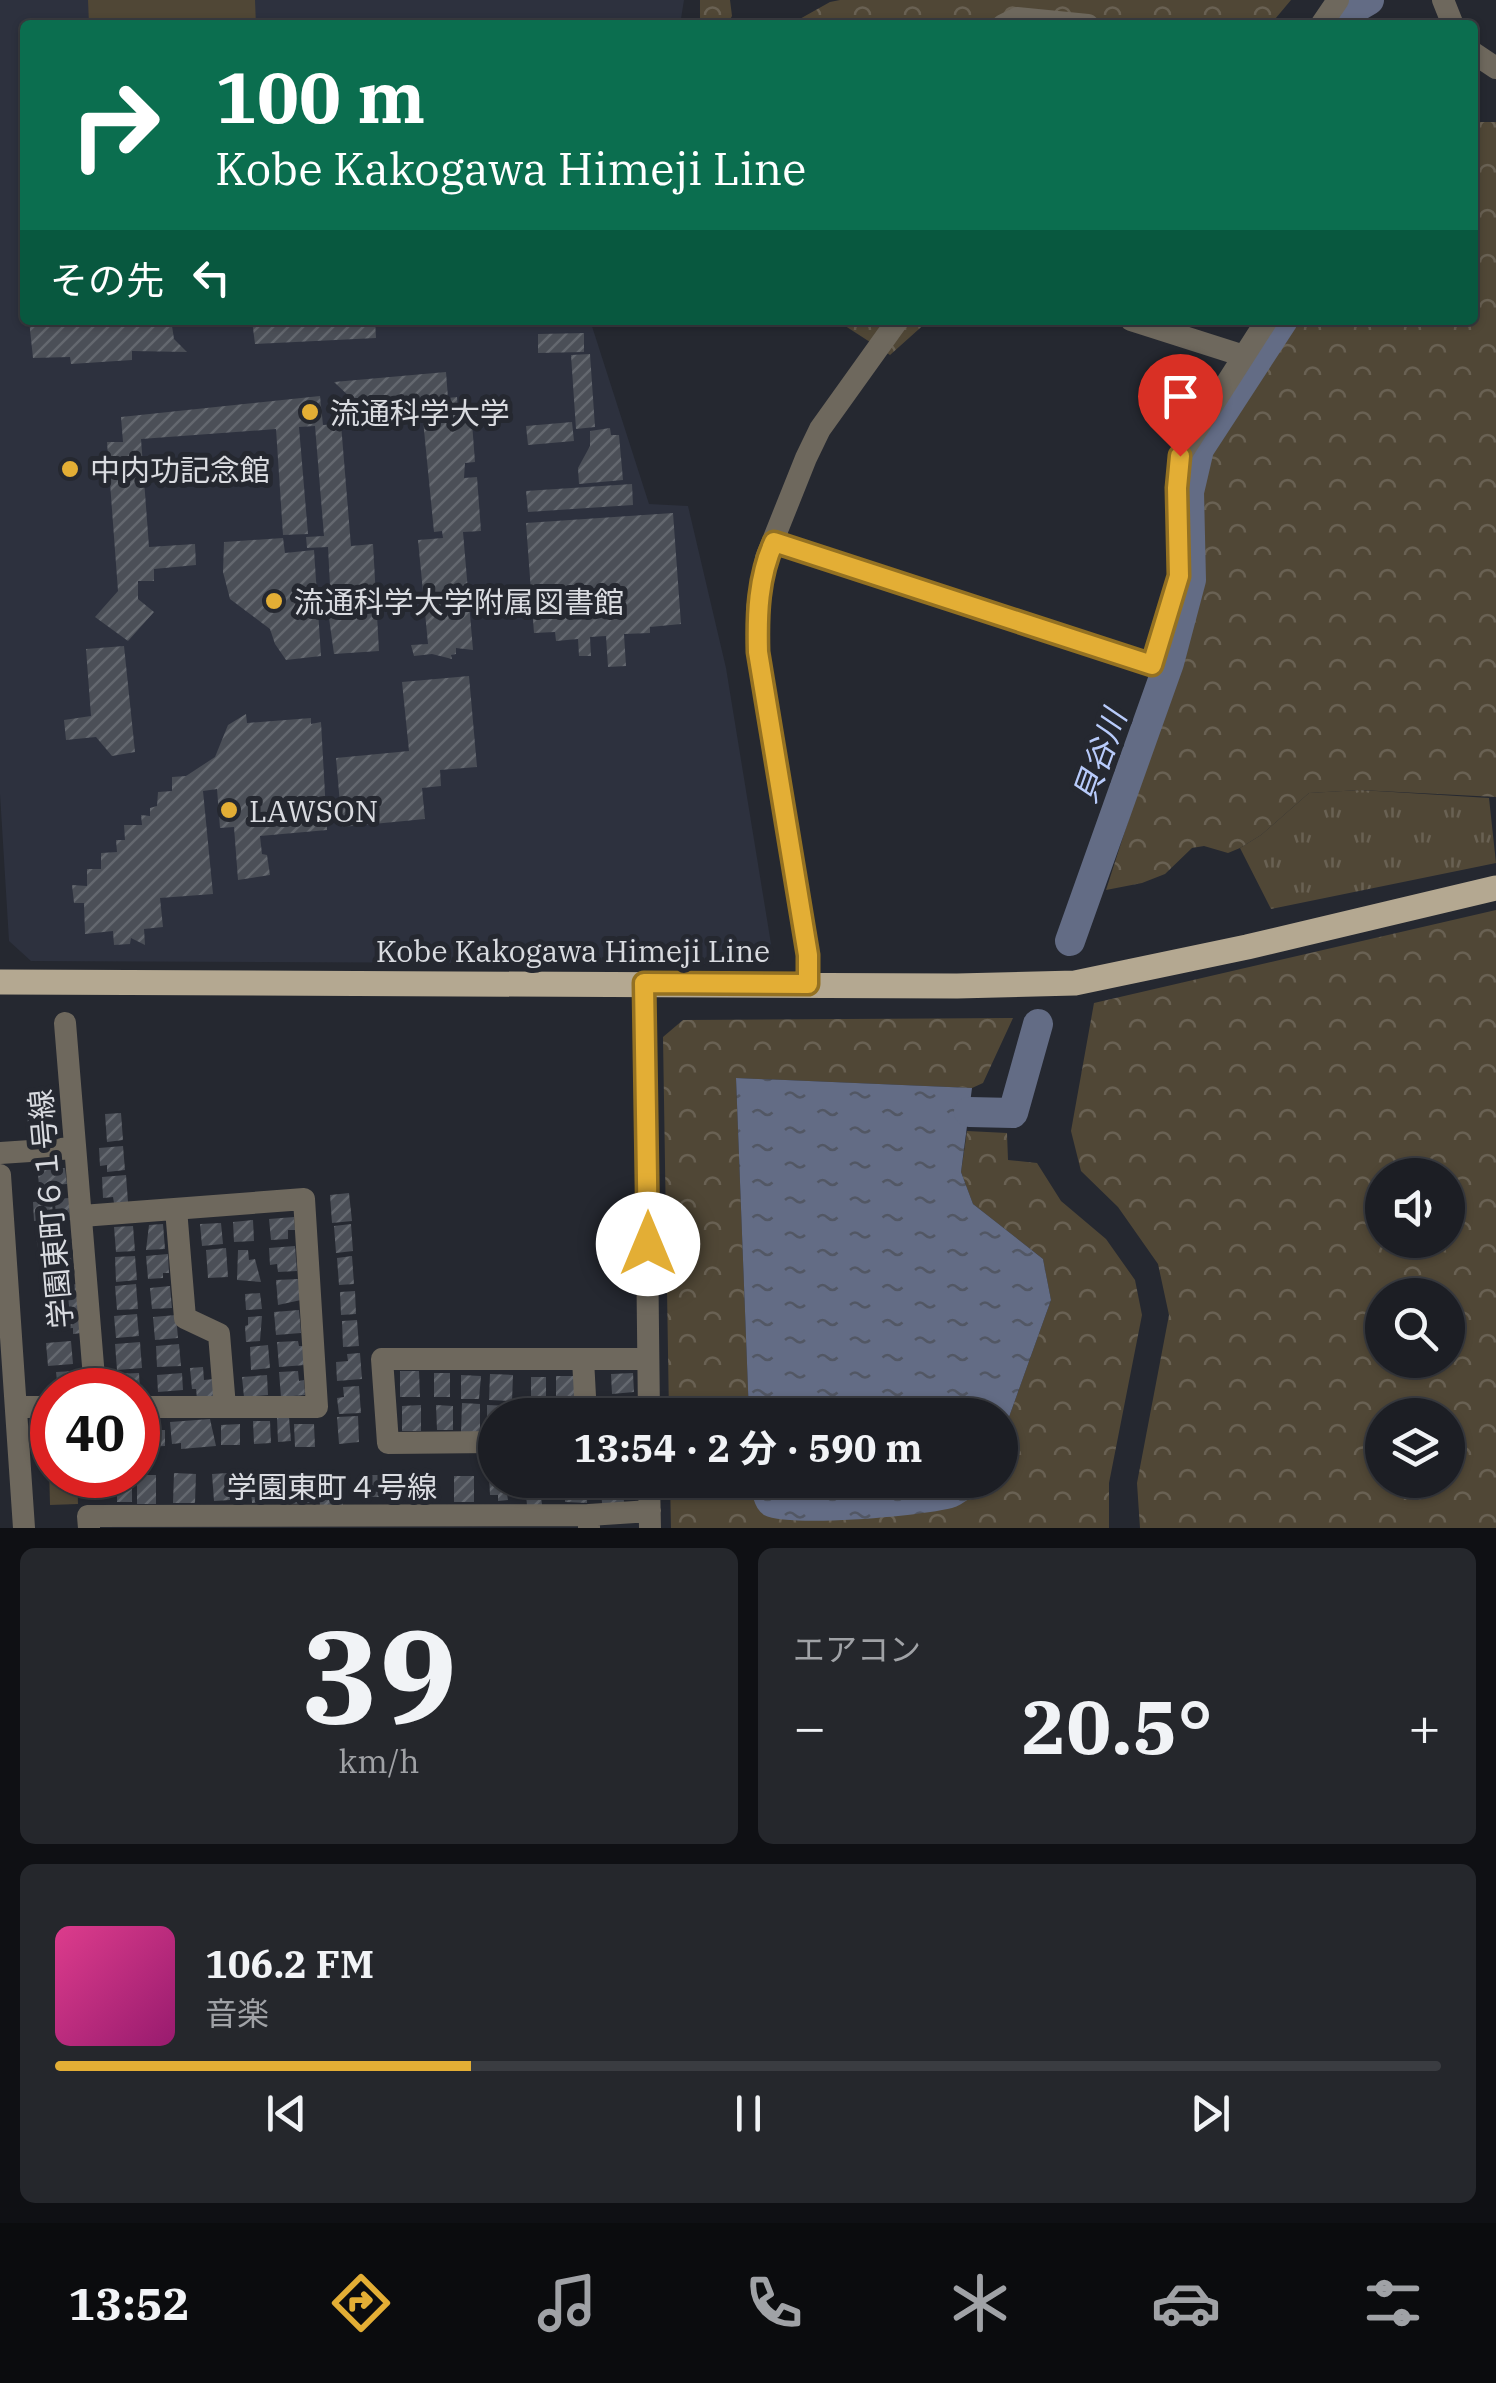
<!DOCTYPE html>
<html lang="ja">
<head>
<meta charset="utf-8">
<style>
  body { margin:0; font-family:"IBM Plex Serif","Noto Sans JP",serif; background:#25272c; color:#f1f3f6; height:100vh; display:flex; flex-direction:column; font-size:38px; white-space:nowrap }
  * { box-sizing:border-box; margin:0 }
  p { font-size:32px; color:#a0a2a6 }
  .icon { flex:none; width:55px; height:55px; fill:none; stroke:currentColor; stroke-width:2; stroke-linecap:round; stroke-linejoin:round }
  .map { position:relative; height:1528px; overflow:hidden }
  .panel { display:flex; flex-direction:column; gap:20px; padding:20px; background:#0f1014; flex:1 }
  .panel>* { flex:none }
  .banner { position:absolute; left:20px; top:20px; width:1458px; height:305px; border-radius:10px; box-shadow:0 2px 8px #0004,0 0 0 2px #3a3c41; background:#0b6e4f; color:#fff; overflow:hidden }
  .buttons { position:absolute; left:1365px; top:1158px; display:grid; gap:20px }
  .buttons a { display:grid; place-items:center; width:100px; height:100px; border-radius:50%; background:#1c1e24; box-shadow:0 2px 8px #0004,0 0 0 2px #3a3c41; font-size:50px }
  .speed { position:absolute; left:30px; top:1368px; display:flex; gap:20px; font-size:50px; font-weight:700; text-align:center }
  .speed>* { display:grid; place-content:center; width:130px; height:130px; border-radius:50%; background:#1c1e24; box-shadow:0 2px 8px #0004,0 0 0 2px #3a3c41; line-height:1 }
  .speed .limit { border:15px solid #d22; background:#fff; color:#111 }
  .pin { position:absolute; display:grid; place-items:center; width:85px; height:85px; color:#fff; margin:-102px -42px; border-radius:50% 50% 50% 0; rotate:-45deg; box-shadow:0 0 10px #0007 }
  .pin .icon { rotate:45deg }
  .me { position:absolute; width:110px; margin:-55px; rotate:0deg; stroke-linejoin:round; filter:drop-shadow(0 0 8px #0008) }
  .turn { display:flex; align-items:center; gap:35px; height:210px; padding:0 30px; font-size:45px }
  .turn .icon { width:130px; height:130px; stroke-width:2.5 }
  .turn b { display:block; font-size:70px; line-height:85px }
  .then { display:flex; align-items:center; height:95px; padding:0 30px; background:#0003; gap:20px; font-size:38px }
  .big { font-size:75px; font-weight:700; line-height:1.1 }
  .panel .widget { flex:1; display:flex; flex-direction:column; justify-content:center; gap:15px; min-width:0; padding:0 35px; border-radius:15px; background:#25272c }
  .panel .dial { align-items:center; gap:0 }
  .dial b { font-size:130px; line-height:1 }
  .song { display:flex; align-items:center; gap:30px }
  .cover { width:120px; height:120px; border-radius:15px; background:linear-gradient(135deg,hsl(330 70% 55%),hsl(320 70% 35%)) }
  .played { height:10px; border-radius:5px; background:linear-gradient(90deg,#e3ae35 30%,#3a3c41 30%) }
  .keys { display:flex; justify-content:space-around; direction:ltr }
  .heat { display:flex; justify-content:space-between; align-items:center; font-size:55px; direction:ltr }
  .panel .tiles { flex:1; display:grid; gap:20px; grid-template-columns:1fr 1fr }
  .widget:last-child { grid-column:span 2 }
  .trip { position:absolute; left:478px; top:1398px; width:540px; height:100px; border-radius:50px; background:#1c1e24; box-shadow:0 2px 8px #0004,0 0 0 2px #3a3c41; font-weight:700; line-height:100px; text-align:center }
  .tabs { display:flex; height:160px; justify-content:space-around; align-items:center; background:#0b0c0e; color:#a0a2a6 }
  .tabs .icon { width:70px; height:70px }
  .tabs .on { color:#e3ae35 }
  .tabs b { font-size:45px; color:#f1f3f6 }
  .map>svg:first-child { display:block }
</style>
</head>
<body>
<div class="map">
<svg width="1496" height="1528" viewBox="0 0 1496 1528">
  <defs>
    <pattern id="grass-tufts" width="24" height="20" patternUnits="userSpaceOnUse" patternTransform="scale(2.5)"><rect width="24" height="20" fill="#504736"/><path d="M3 7l-1-3M5 7V3M7 7l1-3M15 17l-1-3M17 17v-4M19 17l1-3" fill="none" stroke="#696153"/></pattern>
    <pattern id="forest-crowns" width="20" height="18" patternUnits="userSpaceOnUse" patternTransform="scale(2.5)"><rect width="20" height="18" fill="#504736"/><path d="M2 6a3 3 0 1 1 6 0M12 15a3 3 0 1 1 6 0" fill="none" stroke="#696153"/></pattern>
    <pattern id="water-ripples" width="26" height="14" patternUnits="userSpaceOnUse" patternTransform="scale(2.5)"><rect width="26" height="14" fill="#636c85"/><path d="M2 4q2-2 4 0t4 0M15 11q2-2 4 0t4 0" fill="none" stroke="#525764"/></pattern>
    <pattern id="building-hatch" width="6" height="6" patternUnits="userSpaceOnUse" patternTransform="scale(2.5)"><rect width="6" height="6" fill="#4b4f57"/><path d="M-1 1l2-2M0 6l6-6M5 7l2-2" fill="none" stroke="#64686f"/></pattern>
  </defs>
  <rect width="100%" height="100%" fill="#252830"/>
  <path fill="#2d313e" d="M0 0H684L680 25H25V320H590L649 504 688 506 726 668 772 950 756 964 31 961 9 941 0 794Z"/>
  <path fill="url(#grass-tufts)" d="M1360 790 1489 798 1496 863 1271 909 1240 848 1261 835 1309 793Z"/>
  <path fill="url(#forest-crowns)" fill-rule="evenodd" d="M700 0H730L732 16 727 25H700Z
    M840 0H1291L1270 25H789L830 2Z
    M1473 122H1496V797L1360 790 1309 793 1261 835 1240 848 1228 853 1204 846 1192 848 1165 874 1142 883 1106 890 1203 588 1196 490 1210 445 1289 320H1472Z
    M836 320H929L890 355Z
    M1496 910V1528H1140L1137 1483 1169 1315 1158 1264 1118 1207 1081 1171 1071 1131 1094 1003ZM1448 1175V1240H1382V1175ZM1448 1295V1360H1382V1295ZM1448 1415V1480H1382V1415Z
    M1013 1018 983 1083 972 1088 736 1078 749 1415H669L663 1037 683 1020Z
    M967 1131 1007 1133 1008 1160 1037 1163 1061 1201 1106 1239 1135 1280 1142 1315 1109 1483V1528H671L670 1480H751L752 1498 984 1485 986 1480H1000V1442L1051 1300 1043 1259 973 1204 961 1172Z"/>
  <path fill="#504736" d="M88 0H255L256 25H89Z
    M52 1465V1475H77L78 1504 50 1505 49 1466Z"/>
  <path fill="url(#water-ripples)" d="M736 1078 972 1088 961 1172 973 1204 1043 1259 1051 1300 1000 1442V1415H749Z
    M751 1480H986L984 1485C975 1493 964 1505 952 1508 921 1516 789 1528 764 1515 753 1507 752 1493 751 1480Z"/>
  <g fill="none" stroke-linecap="round" stroke-linejoin="round">
    <path stroke="#636c85" stroke-width="30" d="M1338 25 1345 14 1369 0
      M1070 941 1169 663 1191 580 1189 492 1199 449 1283 320
      M969 1112 1013 1113 1038 1024"/>
  </g>
  <path fill="url(#building-hatch)" d="M25 218V248H22L20 219Z
    M29 320H149L158 327 172 326 174 339 187 352 132 351V360L71 364 70 357 33 358Z
    M252 320H375L376 338 255 344Z
    M584 333V352L538 353V334Z
    M590 354 595 427 576 429 571 355Z
    M446 372 448 398 457 397 458 410H471L475 462 465 463 464 478 477 477 481 531 463 532 473 650 456 648V654L451 655 452 659 432 654 414 656 411 645 428 644 418 540 443 538 442 531 434 532 423 420 353 423 351 398 334 382Z
    M320 396 323 425 341 424 351 546 373 544 379 651 334 654 329 618 345 599 330 586 328 547 307 548 306 537 324 536 315 426 299 427 308 534 283 535 276 429 141 439 149 547 195 544 196 565 154 569V581H138V599L154 612 128 641 95 617 118 591 107 442H123L121 417Z
    M572 422 574 441 528 445 526 426Z
    M610 428 611 435H619L623 480 579 484 578 468 590 446V431Z
    M632 484 633 505 528 512 526 491Z
    M673 513 681 624 650 627V633L624 634 626 666 608 667 606 636 590 637 591 656H579L578 639 556 641 555 632 534 633 526 523Z
    M283 538 285 553 314 550 321 656 286 660 275 644 270 629 230 599 223 572 224 542Z
    M124 646 135 752 112 756 96 737 66 740 64 720 91 716 86 649Z
    M469 676 477 767 440 770 441 786 422 788 425 819 342 827 336 758 409 751 402 682Z
    M246 714 247 723 311 718V724L321 722 327 830 260 836 262 854 267 855 270 875 238 880 234 827 220 828 217 789 203 791 213 894 160 898 163 927 144 929 145 945 131 938 130 944 114 945 113 931 85 934 84 903H74L72 885 87 886V869H101V853L117 852 116 840H125L124 825H142L141 815 150 816V808L157 806 158 792 172 791V777L186 776 215 757 228 725Z
    M121 1113 123 1140 107 1142 105 1114Z
    M51 1114V1123L58 1122 59 1139 44 1140 43 1135 29 1136 27 1115Z
    M123 1146 125 1170 107 1172V1165L100 1166 99 1148Z
    M57 1160V1168H65L67 1184 39 1186 37 1162Z
    M126 1175 128 1202 114 1203 113 1197 103 1198 102 1177Z
    M349 1193 352 1221 332 1223 330 1195Z
    M69 1198 70 1220 56 1221 55 1199Z
    M52 1200 53 1219 34 1221 33 1202Z
    M294 1217 295 1230H288V1239L271 1240 269 1219Z
    M253 1220 254 1241 234 1242 233 1222Z
    M221 1223 223 1244 202 1246 200 1224Z
    M163 1224 165 1249 146 1250 149 1225Z
    M351 1224 353 1251 336 1253 334 1226Z
    M133 1226 135 1251 116 1252 114 1227Z
    M63 1229 65 1257 71 1256 72 1274 43 1276 35 1231Z
    M295 1246 297 1271 278 1272 277 1264 270 1265 269 1248Z
    M226 1248 228 1277 208 1278 206 1250Z
    M238 1250H248L249 1260 255 1259 261 1282 237 1280Z
    M168 1254 169 1273H163V1278L148 1279 146 1256Z
    M135 1256 137 1280 116 1282 115 1257Z
    M352 1256 354 1284 339 1285 337 1258Z
    M299 1279 301 1300 278 1305 276 1280Z
    M78 1284 82 1333 73 1334V1328L56 1329 53 1286Z
    M136 1284 138 1309 117 1310 115 1286Z
    M170 1286 172 1308 152 1309 150 1288Z
    M355 1291 356 1314 341 1315 340 1292Z
    M260 1293 262 1309 246 1310 245 1294Z
    M299 1310 301 1333 276 1335 274 1312Z
    M137 1314 139 1336 116 1338 114 1316Z
    M176 1315 178 1338 155 1340 153 1317Z
    M262 1316 260 1341 246 1342 245 1326 248 1325V1317Z
    M357 1320 359 1346 343 1347 342 1321Z
    M71 1341 73 1364 48 1366 46 1343Z
    M298 1341 299 1346H304L305 1365 279 1367 277 1342Z
    M140 1342 142 1368 117 1370 115 1344Z
    M179 1344 181 1366 157 1367 156 1346Z
    M268 1345 270 1368 251 1370 250 1347Z
    M360 1353 362 1379 337 1381 336 1362 348 1361 347 1354Z
    M203 1367 204 1380 214 1379 215 1397 197 1398 196 1389H192L190 1368Z
    M74 1371 79 1390H58L56 1372Z
    M298 1371 299 1381 304 1380 305 1395 281 1397 279 1372Z
    M400 1371H419L420 1397H400Z
    M139 1373 140 1390H116L115 1374Z
    M182 1373 183 1390 158 1392 157 1375Z
    M434 1373H450V1397H434Z
    M633 1373 634 1392 612 1394 611 1374Z
    M490 1374 513 1375 512 1401 489 1400Z
    M267 1375 268 1395 244 1397 242 1377Z
    M461 1375 481 1376 479 1399H461Z
    M556 1376H576L577 1401H556Z
    M531 1377H546V1401H531Z
    M359 1386 361 1413 339 1414 337 1398 344 1397 343 1387Z
    M634 1399 635 1412 612 1415 611 1400Z
    M462 1403 480 1404V1432H461Z
    M421 1405V1431H402V1406Z
    M436 1405 453 1406V1430H437Z
    M487 1405 512 1406V1415H495V1431H487Z
    M529 1406 548 1407V1415H529Z
    M557 1407 577 1408V1415H557Z
    M358 1416 359 1442 339 1444 337 1417Z
    M289 1417 291 1441 278 1442 277 1418Z
    M138 1419H154L155 1430H165V1446L146 1447V1438L138 1439Z
    M210 1419 216 1446 181 1449V1443L172 1444 170 1422Z
    M253 1421H270L271 1443 254 1444Z
    M240 1424V1445H221V1425Z
    M294 1424H314L315 1447H295Z
    M174 1473 196 1474 195 1503H173Z
    M228 1473 230 1500 214 1501 212 1474Z
    M341 1474 343 1505 320 1506 318 1476Z
    M111 1475H132V1502H117V1495H111Z
    M137 1475H156V1504H137Z
    M309 1475 310 1503 284 1504 282 1477Z
    M363 1475H390V1497H363Z
    M495 1475V1480H511L512 1494H507L508 1500 498 1501V1495H490L489 1476Z
    M267 1476 269 1502 252 1503 250 1477Z
    M410 1476H430V1502H410Z
    M454 1476H474V1502H454Z
    M95 1477 108 1478V1494L95 1493Z
    M525 1480H546L547 1496H541L542 1505 527 1506Z
    M565 1480H588L587 1503 565 1502Z
    M601 1480H623L624 1504H602Z"/>
  <g fill="none" stroke-linecap="round" stroke-linejoin="round">
    <path stroke="#6e685d" stroke-width="22" d="M1443 0 1453 25
      M1003 25 1017 18 1088 25
      M1321 25 1338 0
      M1472 52 1496 68
      M1131 320 1244 356
      M773 542 1152 665 1179 576 1177 488 1180 456 1267 320
      M644 983 649 1415
      M808 984V955L758 653 757 609 766 558 806 458 820 429 898 320
      M65 1023 95 1390
      M0 1153 75 1148
      M0 1175 24 1528
      M176 1209 185 1318 219 1334 225 1407
      M82 1216 304 1199 317 1407H138
      M583 1359 586 1415
      M16 1407H52
      M495 1442 388 1443 382 1359H648
      M649 1480 650 1528
      M589 1515 650 1511
      M89 1528 88 1516 589 1515V1528"/>
    <path stroke="#b4a891" stroke-width="25" d="M0 982 957 986 1075 983 1247 947 1496 888"/>
  </g>
  <g fill="none" stroke-linecap="round" stroke-linejoin="round">
    <defs>
      <path id="route" d="M648 1244 644 983 808 984V955L758 652C757 615 758 577 774 542L1152 665 1179 576 1177 488 1180 456"/>
    </defs>
    <use href="#route" stroke="#947122" stroke-width="25"/>
    <use href="#route" stroke="#e3ae35" stroke-width="18"/>
  </g>
  <g fill="#e3ae35" stroke="#252830" stroke-width="4">
    <circle cx="310" cy="412" r="10"/>
    <circle cx="70" cy="469" r="10"/>
    <circle cx="274" cy="601" r="10"/>
    <circle cx="229" cy="810" r="10"/>
  </g>
  <g text-anchor="middle" dominant-baseline="central" stroke-width="10" stroke-linejoin="round" paint-order="stroke">
    <g font-size="30" fill="#d9dbe0" stroke="#252830" text-anchor="start">
      <text x="330" y="412">流通科学大学</text>
      <text x="90" y="469">中内功記念館</text>
      <text x="294" y="601">流通科学大学附属図書館</text>
      <text x="249" y="810">LAWSON</text>
    </g>
    <g font-size="30" fill="#d9dbe0" stroke="#252830">
      <text x="573" y="950">Kobe Kakogawa Himeji Line</text>
      <text transform="translate(50 1209) rotate(-95)">学園東町６１号線</text>
      <text x="332" y="1486">学園東町４号線</text>
    </g>
    <g font-size="32" font-style="italic" fill="#b8cbfb" stroke="#252830">
      <text transform="translate(1099 756) rotate(-70)">貝谷川</text>
    </g>
  </g>
</svg>
<div class="buttons">
<a><svg class="icon" aria-label="sound" viewBox="0 0 24 24"><path d="M4 9h4l5-4v14l-5-4H4zM17 9q2 3 0 6"/></svg></a>
<a><svg class="icon" aria-label="search" viewBox="0 0 24 24"><circle cx="10" cy="10" r="6"/><path d="M15 15l6 6"/></svg></a>
<a><svg class="icon" aria-label="layers" viewBox="0 0 24 24"><path d="M12 4l9 5-9 5-9-5zM3 14l9 5 9-5"/></svg></a>
</div>
<div class="speed"><div class="limit">40</div></div>
<div class="pin" style="left:1180px;top:456px;background:#d93025"><svg class="icon" aria-label="arrive" viewBox="0 0 24 24"><path d="M6 21V4h12l-3 4 3 4H6"/></svg></div>
<svg class="me" style="left:648px;top:1244px" viewBox="-20 -20 40 40"><circle r="19" fill="#fff"/><path d="M0-13L10 11 0 6-10 11z" fill="#e3ae35"/></svg>
<div class="trip">13:54 · 2 分 · 590 m</div>
<div class="banner">
<div class="turn"><svg class="icon" aria-label="right" viewBox="0 0 24 24"><path d="M7 20v-9h11M14 6l5 5-5 5"/></svg><div><b>100 m</b>Kobe Kakogawa Himeji Line</div></div>
<div class="then">その先<svg class="icon" aria-label="left" viewBox="0 0 24 24"><path d="M17 20v-9H6M10 6l-5 5 5 5"/></svg></div>
</div>
</div>
<section class="panel">
<div class="tiles">
<div class="widget dial"><b>39</b><p>km/h</p></div>
<div class="widget"><p>エアコン</p>
<div class="heat"><a>−</a><b class="big">20.5°</b><a>+</a></div>
</div>
<div class="widget">
<div class="song"><i class="cover"></i><div><b>106.2 FM</b><p>音楽</p></div></div>
<div class="played"></div>
<div class="keys"><svg class="icon" aria-label="previous" viewBox="0 0 24 24"><path d="M18 5L8 12l10 7zM5 5v14"/></svg><svg class="icon" aria-label="pause" viewBox="0 0 24 24"><path d="M8 5v14M16 5v14"/></svg><svg class="icon" aria-label="next" viewBox="0 0 24 24"><path d="M6 5l10 7-10 7zM19 5v14"/></svg></div>
</div>
</div>
</section>
<nav class="tabs">
<b>13:52</b>
<svg class="icon on" aria-label="directions" viewBox="0 0 24 24"><path d="M12 3l9 9-9 9-9-9zM9 14v-3h6M13 9l2 2-2 2"/></svg>
<svg class="icon" aria-label="music" viewBox="0 0 24 24"><path d="M9 18V5l10-2v13"/><circle cx="6" cy="18" r="3"/><circle cx="16" cy="16" r="3"/></svg>
<svg class="icon" aria-label="phone" viewBox="0 0 24 24"><path d="M5 4h4l2 5-3 2q2 4 5 5l2-3 5 2v4C11 20 4 13 5 4z"/></svg>
<svg class="icon" aria-label="climate" viewBox="0 0 24 24"><path d="M12 3v18M4 7l16 10M4 17L20 7"/></svg>
<svg class="icon" aria-label="car" viewBox="0 0 24 24"><path d="M5 17H2v-5l4-1 3-4h7l3 4 3 1v5h-3M9 17h6M6 11h13"/><circle cx="7" cy="17" r="2"/><circle cx="17" cy="17" r="2"/></svg>
<svg class="icon" aria-label="filters" viewBox="0 0 24 24"><path d="M4 7h16M4 17h16"/><circle cx="9" cy="7" r="2"/><circle cx="15" cy="17" r="2"/></svg>
</nav>
</body>
</html>
